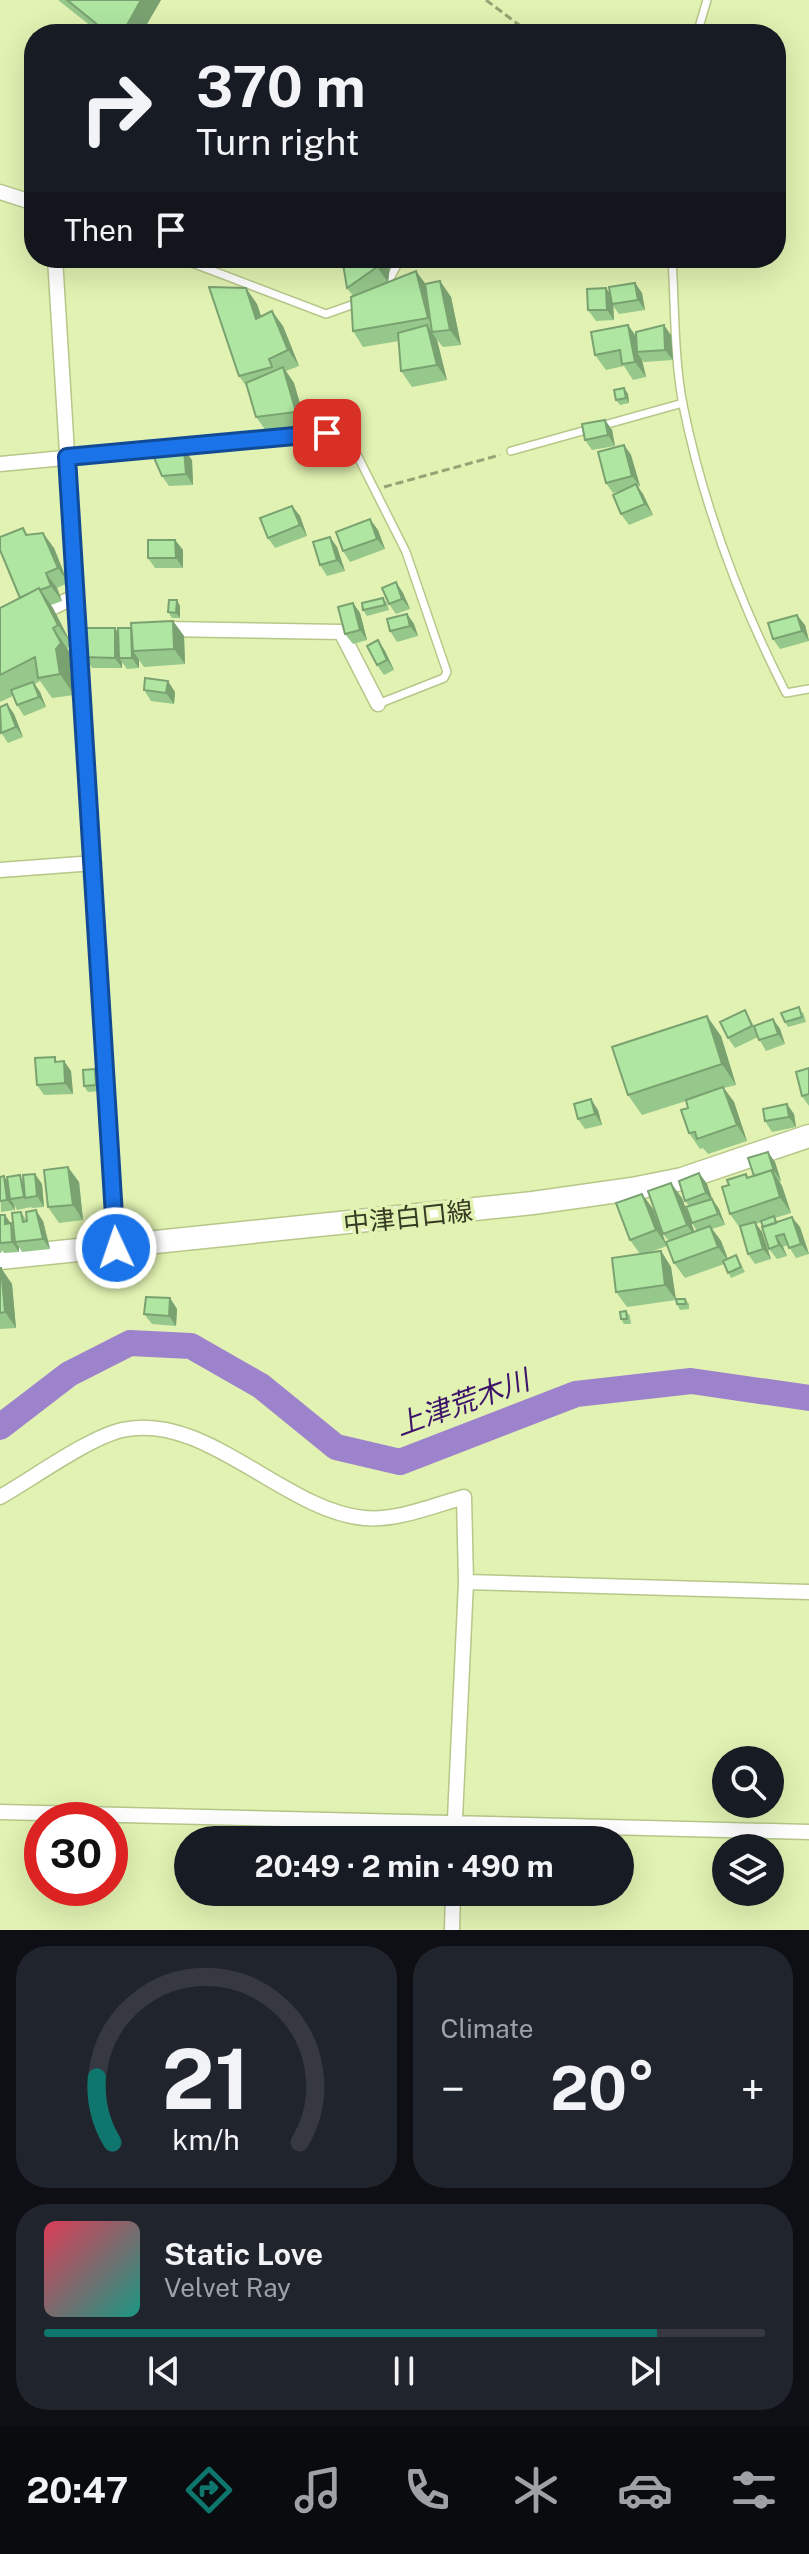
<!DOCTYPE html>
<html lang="en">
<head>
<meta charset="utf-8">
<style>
  body { margin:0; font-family:"Public Sans","Noto Sans JP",sans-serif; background:#20242c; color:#f1f3f6; height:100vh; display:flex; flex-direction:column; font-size:30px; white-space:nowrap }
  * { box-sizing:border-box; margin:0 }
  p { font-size:26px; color:#9ea1a6 }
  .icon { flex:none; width:44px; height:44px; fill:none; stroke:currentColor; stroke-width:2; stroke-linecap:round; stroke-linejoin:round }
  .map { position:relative; height:1930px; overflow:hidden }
  .drawer { display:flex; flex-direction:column; gap:16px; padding:16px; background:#0d0f14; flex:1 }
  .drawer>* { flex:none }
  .top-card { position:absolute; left:24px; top:24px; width:762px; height:244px; border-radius:32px; box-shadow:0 8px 32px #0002; background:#171b24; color:#f1f3f6; overflow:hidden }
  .buttons { position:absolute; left:712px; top:1746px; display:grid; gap:16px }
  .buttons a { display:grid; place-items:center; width:72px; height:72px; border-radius:50%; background:#171b24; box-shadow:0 8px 32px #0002; font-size:40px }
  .speed { position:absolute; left:24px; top:1802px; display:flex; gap:16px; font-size:40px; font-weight:700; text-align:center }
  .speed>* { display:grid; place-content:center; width:104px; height:104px; border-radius:50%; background:#171b24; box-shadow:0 8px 32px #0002; line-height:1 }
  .speed .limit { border:12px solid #d22; background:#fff; color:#111 }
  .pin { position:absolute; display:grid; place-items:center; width:68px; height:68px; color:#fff; margin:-34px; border-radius:16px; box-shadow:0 4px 12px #0006 }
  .me { position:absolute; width:88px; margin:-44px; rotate:357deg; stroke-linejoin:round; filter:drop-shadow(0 0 6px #0008) }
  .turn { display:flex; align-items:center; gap:28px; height:168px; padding:0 40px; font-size:36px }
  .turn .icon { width:104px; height:104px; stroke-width:2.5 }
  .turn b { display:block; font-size:56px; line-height:68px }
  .then { display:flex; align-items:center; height:76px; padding:0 40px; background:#0003; gap:16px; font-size:30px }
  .big { font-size:60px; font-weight:700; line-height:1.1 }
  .drawer .card { flex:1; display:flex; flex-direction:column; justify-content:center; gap:12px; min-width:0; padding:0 28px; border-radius:32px; background:#20242c }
  .drawer .dial { align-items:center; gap:0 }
  .dial svg { height:208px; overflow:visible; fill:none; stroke:#363941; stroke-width:7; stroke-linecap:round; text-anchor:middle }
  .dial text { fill:#f1f3f6; stroke:none }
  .song { display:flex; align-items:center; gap:24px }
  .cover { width:96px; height:96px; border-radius:12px; background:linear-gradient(135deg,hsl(350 70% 55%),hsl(170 70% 35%)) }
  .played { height:8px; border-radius:4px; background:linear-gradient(90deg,#0f766e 85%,#363941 85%) }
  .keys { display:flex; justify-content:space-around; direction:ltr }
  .heat { display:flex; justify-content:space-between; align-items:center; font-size:44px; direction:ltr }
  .drawer .tiles { flex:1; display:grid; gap:16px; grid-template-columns:1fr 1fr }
  .card:last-child { grid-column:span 2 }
  .trip { position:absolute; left:174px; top:1826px; width:460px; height:80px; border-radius:40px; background:#171b24; box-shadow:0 8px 32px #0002; font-weight:700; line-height:80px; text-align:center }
  .menu { display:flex; height:128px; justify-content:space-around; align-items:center; background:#090b0e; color:#9ea1a6 }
  .menu .icon { width:56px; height:56px }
  .menu .selected { color:#0f766e }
  .menu b { font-size:36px; color:#f1f3f6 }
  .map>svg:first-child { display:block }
</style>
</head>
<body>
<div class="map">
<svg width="809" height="1930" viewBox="0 0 809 1930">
  <rect width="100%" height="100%" fill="#e1f2b2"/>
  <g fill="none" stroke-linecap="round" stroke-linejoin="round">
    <path stroke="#9d83cb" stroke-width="26" d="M0 1427 69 1374 130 1343 191 1346 261 1386 336 1447 400 1462 576 1394 691 1381 809 1398"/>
    <defs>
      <path id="lane" d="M697 34 707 0
        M179 258 326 314 360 302
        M672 258C675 306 674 358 683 405 703 504 740 603 786 693L809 689
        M384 289 396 267 395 258
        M308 435 345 431 406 552 447 672 444 678 378 704
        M511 451 683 403"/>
      <path id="street" d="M0 192 34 203
        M55 258 116 1248
        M0 464 308 435
        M37 615 76 596
        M162 629 341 632 378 704
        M0 870 94 863
        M0 1497C32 1479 88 1438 122 1430 205 1411 283 1510 364 1518 397 1521 432 1506 464 1497L466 1582 454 1840
        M466 1582 809 1592
        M0 1812 809 1832
        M452 1930 453 1892"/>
      <path id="secondary" d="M0 1258 533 1203 632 1189 682 1179 809 1136"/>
    </defs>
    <use href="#lane" stroke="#b7c789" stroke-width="10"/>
    <use href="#street" stroke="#b7c789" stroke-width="17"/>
    <use href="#secondary" stroke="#b7c789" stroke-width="25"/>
    <path stroke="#97a374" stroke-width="3" stroke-dasharray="8 4" stroke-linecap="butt" d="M486 0 531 34
      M384 487 500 455"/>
    <use href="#lane" stroke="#fff" stroke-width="7"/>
    <use href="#street" stroke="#fff" stroke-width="14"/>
    <use href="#secondary" stroke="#fff" stroke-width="22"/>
  </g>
  <path fill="#96c78b" d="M58 0H161L141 34H101Z
    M342 258H391L388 282 416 271 425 285 440 281 451 297 461 345 443 347 433 335 437 340 447 380 412 387 401 371 399 341 363 347 353 331V296L347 288Z
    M635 283 642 293 645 310 619 314 613 306 614 320 596 321 588 310 606 288 611 295Z
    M257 304 261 316 283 326 299 366 286 371 294 383 307 428 267 432 256 417 247 387 239 376Z
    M628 325 636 336 671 335 673 360 644 362 642 360 646 377 633 380 624 366 606 370 595 355Z
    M624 388 628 394 629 403 620 405 616 400Z
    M605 420 612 430 615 446 592 450 585 440Z
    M624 445 631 455 640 486 637 487 643 494 653 515 629 525 621 514V491L613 493 606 483Z
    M192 460 193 485 169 486 162 476Z
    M292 506 300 516 307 536 275 548 268 538Z
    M23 528 28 535 54 548 68 583 57 588 62 601 51 605 72 645 67 648 75 663 70 669 74 695 52 698 40 681 35 684 40 692 46 707 24 716 17 705 13 696 0 702V608L20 598Z
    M378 530 385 549 350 562 343 551Z
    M175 540 183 550V568H155L148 558Z
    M337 547 345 571 327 576 320 565Z
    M396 582 403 593 410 609 396 614 389 604Z
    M383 598 387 603 389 610 367 616 363 610Z
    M177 600 180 606V618H172L168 612Z
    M353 603 360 613 367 640 353 644 345 634Z
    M407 614 414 624 418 636 397 642 390 631Z
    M173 621 184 636 185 664 144 667 139 660V668L127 669 122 662V668H92L84 657 118 632 131 628Z
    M805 625 809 641 780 649 773 639Z
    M378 640 385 651 394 670 384 675 377 665Z
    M144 690 175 692 174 704 151 701Z
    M7 704 14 714 23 737 8 743 0 731Z
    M745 1010 754 1026 773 1019 780 1029 785 1044 766 1051 758 1037 735 1048 728 1038Z
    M803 1012 806 1022 788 1027 785 1022Z
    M721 1036 736 1085 724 1088 734 1102 747 1141 708 1154 703 1148 700 1149 689 1133 688 1108 686 1101 642 1115 628 1095Z
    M58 1061 71 1071 73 1094 44 1095 37 1085Z
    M809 1068V1106L802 1096Z
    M95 1069 98 1074 100 1091 88 1092 84 1086Z
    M598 1110 602 1125 585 1129 578 1119Z
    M794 1114 796 1127 772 1132 765 1121Z
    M775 1162 781 1181 780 1182 782 1186 791 1213 775 1218 778 1222 800 1227 809 1254 796 1258 788 1245 783 1247 787 1256 777 1259 769 1249 762 1222 756 1224 762 1232 771 1259 755 1264 748 1254 740 1228 730 1214 754 1176Z
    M699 1173 707 1184 712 1199 719 1209 725 1225 712 1229 721 1241 728 1259 736 1255 745 1272 731 1278 724 1264 685 1278 674 1263 669 1241 663 1234 682 1198 694 1232 697 1231 692 1223 689 1206 685 1201Z
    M0 1177 8 1182 23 1179 42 1184 44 1207 32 1208 31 1207 17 1210 14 1204 15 1210 1 1212Z
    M79 1182 83 1220 59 1223 48 1207Z
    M642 1194 653 1209 667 1246 647 1253 661 1251 671 1267 676 1300 627 1307 616 1292 640 1254 630 1240Z
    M21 1212 27 1221H43L50 1249 22 1252 19 1247V1252L4 1253 2 1250V1252L0 1253V1215H5L13 1227Z
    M0 1268H1L12 1284 16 1328 0 1329Z
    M170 1298 177 1309 176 1326 152 1324 144 1314Z
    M685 1299 689 1304V1309L680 1310 677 1304Z
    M626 1311 630 1316 631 1324H624L621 1319Z"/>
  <path fill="#7aa271" d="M141 0H161L141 34H122Z
    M378 258H391L388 282 377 267Z
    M416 271 427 286 437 331 428 318Z
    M440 281 451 297 461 345 450 330Z
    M635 283 642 293 645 310 638 300Z
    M246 288 257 304 267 334 256 319Z
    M606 288 613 299 614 320 607 310Z
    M272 311 283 326 299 366 288 350Z
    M427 325 437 340 447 380 437 365Z
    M628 325 639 341 637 352 642 360 646 377 635 362Z
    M664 325 671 335 673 360 665 350Z
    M283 367 294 383 307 428 296 412Z
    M624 388 628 394 629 403 626 398Z
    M605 420 612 430 615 446 608 435Z
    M624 445 631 455 640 486 632 476Z
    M184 449 192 460 193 485 186 474Z
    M636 484 643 494 653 515 645 504Z
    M292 506 300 516 307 536 300 525Z
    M370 519 378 530 385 549 377 539Z
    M43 533 54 548 68 583 58 568Z
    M330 537 337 547 345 571 337 560Z
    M175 540 183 550V568L176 558Z
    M46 573 57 588 62 601 51 586Z
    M396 582 403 593 410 609 402 599Z
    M39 588 53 608 72 645 58 625Z
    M177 600 180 606V618L176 613Z
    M353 603 360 613 367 640 360 630Z
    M407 614 414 624 418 636 410 626Z
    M797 615 805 625 809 641 802 631Z
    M173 621 184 636 185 664 174 649Z
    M53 628 67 648 75 663 70 669 74 695 60 674Z
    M115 628 122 638 119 658 122 662V668L115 658Z
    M131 628 133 651 139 660V668L132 658Z
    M378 640 385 651 394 670 387 660Z
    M168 681 175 692 174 704 166 693Z
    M33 682 40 692 46 707 39 697Z
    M7 704 14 714 23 737 16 727Z
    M707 1016 721 1036 736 1085 722 1064Z
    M773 1019 780 1029 785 1044 778 1034Z
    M64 1061 71 1071 73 1094 65 1083Z
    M95 1069 98 1074 100 1091 96 1085Z
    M723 1087 734 1102 747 1141 737 1125Z
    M591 1099 598 1110 602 1125 595 1114Z
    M787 1104 794 1114 796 1127 789 1117Z
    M768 1152 775 1162 781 1181 774 1171Z
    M68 1167 79 1182 83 1220 73 1205Z
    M772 1170 782 1186 791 1213 780 1197Z
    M699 1173 707 1184 714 1204 706 1193Z
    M35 1174 42 1184 44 1207 37 1196Z
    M4 1176 11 1187 10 1199 14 1204 15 1210 7 1200Z
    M671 1183 682 1198 698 1241 687 1225Z
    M642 1194 653 1209 667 1246 656 1230Z
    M712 1199 719 1209 725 1225 718 1214Z
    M36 1210 43 1221 50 1249 43 1239Z
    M5 1215 18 1234 15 1242 19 1247V1252L12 1242 5 1224Z
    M792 1217 800 1227 809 1254 801 1244Z
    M755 1222 762 1232 771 1259 763 1249Z
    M710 1226 721 1241 729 1262 718 1247Z
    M776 1236 783 1247 787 1256 779 1245Z
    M661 1251 671 1267 676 1300 665 1285Z
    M1 1268 12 1284 16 1328 5 1312Z
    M170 1298 177 1309 176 1326 169 1316Z"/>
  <path fill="#afe7a2" stroke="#7aa271" stroke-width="2" d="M67 0H141L122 34H109Z
    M668 26 680 33 679 34H663Z
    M342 258H378L377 267 347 288Z
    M416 271 428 318 353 331 351 297Z
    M440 281 450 330 432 332 425 284Z
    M635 283 638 300 612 304 609 287Z
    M209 287 246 288 256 319 272 311 288 350 269 359 272 367 239 376Z
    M606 288 607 310H588L587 289Z
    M427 325 437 365 401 371 398 333Z
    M628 325 635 362 622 364 620 350 595 355 591 332Z
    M664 325 665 350 637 352 636 332Z
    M283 367 296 412 256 417 246 383Z
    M624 388 626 398 616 400 614 390Z
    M605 420 608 435 585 440 582 424Z
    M624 445 632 476 606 483 598 452Z
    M184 449 186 474 162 476 151 451Z
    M636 484 645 504 621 514 613 495Z
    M292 506 300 525 268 538 260 518Z
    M370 519 377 539 343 551 336 532Z
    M23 528 26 535 43 533 58 568 46 573 51 586 40 590 39 588 20 598 0 550V537Z
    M330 537 337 560 320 565 313 542Z
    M148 540H175L176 558H148Z
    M396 582 402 599 389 604 382 588Z
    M39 588 58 625 53 628 61 643 56 649 60 674 38 678 35 657 0 675V608Z
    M383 598 385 605 363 610 362 603Z
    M169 600H177L176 613 168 612Z
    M353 603 360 630 345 634 338 607Z
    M407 614 410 626 390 631 387 619Z
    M797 615 802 631 773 639 768 623Z
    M173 621 174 649 133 651 131 623Z
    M85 628H115V658L84 657Z
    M118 628H131L132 658H119Z
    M378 640 387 660 377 665 367 646Z
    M145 678 168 681 166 693 144 690Z
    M33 682 39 697 17 705 11 690Z
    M7 704 16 727 1 733 0 707Z
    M799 1007 802 1017 785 1022 781 1013Z
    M745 1010 752 1026 728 1038 720 1022Z
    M707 1016 722 1064 628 1095 612 1047Z
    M773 1019 778 1034 759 1040 754 1026Z
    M55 1057V1062L64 1061 65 1083 37 1085 35 1058Z
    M809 1068V1094L802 1096 796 1072Z
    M95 1069 96 1085 84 1086 83 1070Z
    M723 1087 737 1125 697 1139 695 1132 689 1133 681 1110 688 1108 686 1100Z
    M591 1099 595 1114 578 1119 574 1104Z
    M787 1104 789 1117 765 1121 763 1109Z
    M768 1152 774 1171 772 1172V1170L754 1176 748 1158Z
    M68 1167 73 1205 48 1207 44 1170Z
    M772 1170 780 1197 730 1214 722 1187 729 1185 727 1180 746 1174 747 1178Z
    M699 1173 706 1193 685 1201 679 1181Z
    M35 1174 37 1196 25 1198 23 1175Z
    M20 1175 24 1197 10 1199 7 1177Z
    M4 1176 7 1200 0 1201V1177Z
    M671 1183 687 1225 663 1234 648 1191Z
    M642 1194 656 1230 630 1240 616 1203Z
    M712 1199 718 1214 692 1223 686 1207Z
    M36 1210 43 1239 15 1242 12 1213 21 1212 23 1222 27 1221 26 1212Z
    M0 1215H5V1224L11 1223 12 1242 0 1243Z
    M774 1216 776 1223 763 1227 761 1221Z
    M792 1217 801 1244 789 1248 784 1234 776 1236 779 1245 769 1249 762 1227Z
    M755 1222 763 1249 748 1254 740 1226Z
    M710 1226 718 1247 674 1263 666 1242Z
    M661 1251 665 1285 616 1292 612 1258Z
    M736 1255 741 1267 728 1273 723 1261Z
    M0 1268H1L5 1312 0 1313Z
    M146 1297 170 1298 169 1316 144 1314Z
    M676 1299H685L686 1304H677Z
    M626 1311 627 1319H621L620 1312Z"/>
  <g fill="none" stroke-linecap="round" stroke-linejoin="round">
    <defs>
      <path id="route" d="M116 1248 67 457 327 433"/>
    </defs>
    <use href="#route" stroke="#114b97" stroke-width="20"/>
    <use href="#route" stroke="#1a73e8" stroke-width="14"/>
  </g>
  <g text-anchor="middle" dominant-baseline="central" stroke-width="7" stroke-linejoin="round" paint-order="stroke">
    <g font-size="26" fill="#363c23" stroke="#e1f2b2">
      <text transform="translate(408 1217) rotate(-6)">中津白口線</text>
    </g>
    <g font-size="28" font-style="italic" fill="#3c1369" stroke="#e1f2b2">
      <text transform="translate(462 1402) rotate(-20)">上津荒木川</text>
    </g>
  </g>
</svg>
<div class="buttons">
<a><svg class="icon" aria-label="search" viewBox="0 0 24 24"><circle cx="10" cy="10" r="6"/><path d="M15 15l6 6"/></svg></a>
<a><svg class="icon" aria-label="layers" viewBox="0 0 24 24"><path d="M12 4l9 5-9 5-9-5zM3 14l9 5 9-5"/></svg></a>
</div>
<div class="speed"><div class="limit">30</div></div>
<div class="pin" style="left:327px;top:433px;background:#d93025"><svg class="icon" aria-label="arrive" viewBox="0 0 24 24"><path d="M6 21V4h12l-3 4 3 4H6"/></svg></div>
<svg class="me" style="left:116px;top:1248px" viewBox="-20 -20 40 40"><circle r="17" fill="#1a73e8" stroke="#fff" stroke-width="3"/><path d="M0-11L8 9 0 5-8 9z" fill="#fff"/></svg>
<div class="trip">20:49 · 2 min · 490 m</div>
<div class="top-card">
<div class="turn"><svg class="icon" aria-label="right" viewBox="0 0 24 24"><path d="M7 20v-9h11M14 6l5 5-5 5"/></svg><div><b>370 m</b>Turn right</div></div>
<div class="then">Then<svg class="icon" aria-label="arrive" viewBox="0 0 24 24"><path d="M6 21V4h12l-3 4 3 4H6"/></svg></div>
</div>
</div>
<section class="drawer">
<div class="tiles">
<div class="card dial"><svg viewBox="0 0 100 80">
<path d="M14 69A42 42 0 1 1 86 69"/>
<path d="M14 69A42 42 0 0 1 8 44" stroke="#0f766e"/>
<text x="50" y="56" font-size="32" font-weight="700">21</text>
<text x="50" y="72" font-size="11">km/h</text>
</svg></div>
<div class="card"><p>Climate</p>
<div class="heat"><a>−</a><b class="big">20°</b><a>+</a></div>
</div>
<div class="card">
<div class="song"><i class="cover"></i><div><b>Static Love</b><p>Velvet Ray</p></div></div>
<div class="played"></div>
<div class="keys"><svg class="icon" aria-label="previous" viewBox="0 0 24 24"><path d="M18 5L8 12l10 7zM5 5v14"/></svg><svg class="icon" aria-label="pause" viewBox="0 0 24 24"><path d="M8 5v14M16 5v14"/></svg><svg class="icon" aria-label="next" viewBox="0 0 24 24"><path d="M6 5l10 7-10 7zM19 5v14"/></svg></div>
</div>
</div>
</section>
<nav class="menu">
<b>20:47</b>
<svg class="icon selected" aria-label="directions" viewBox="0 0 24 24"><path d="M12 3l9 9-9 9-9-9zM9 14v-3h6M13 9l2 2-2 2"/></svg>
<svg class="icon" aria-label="music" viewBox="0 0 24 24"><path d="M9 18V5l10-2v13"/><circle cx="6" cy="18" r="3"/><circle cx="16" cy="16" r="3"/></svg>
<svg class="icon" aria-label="phone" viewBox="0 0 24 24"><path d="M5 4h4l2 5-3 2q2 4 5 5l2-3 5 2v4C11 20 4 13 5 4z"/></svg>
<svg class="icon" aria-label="climate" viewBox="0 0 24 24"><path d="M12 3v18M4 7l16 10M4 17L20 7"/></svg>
<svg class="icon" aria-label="car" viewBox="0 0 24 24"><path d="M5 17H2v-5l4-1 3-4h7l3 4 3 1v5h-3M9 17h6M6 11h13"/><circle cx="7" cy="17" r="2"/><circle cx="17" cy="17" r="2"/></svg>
<svg class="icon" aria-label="filters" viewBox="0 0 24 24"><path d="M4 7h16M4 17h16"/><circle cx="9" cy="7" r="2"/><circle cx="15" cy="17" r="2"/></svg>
</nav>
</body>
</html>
